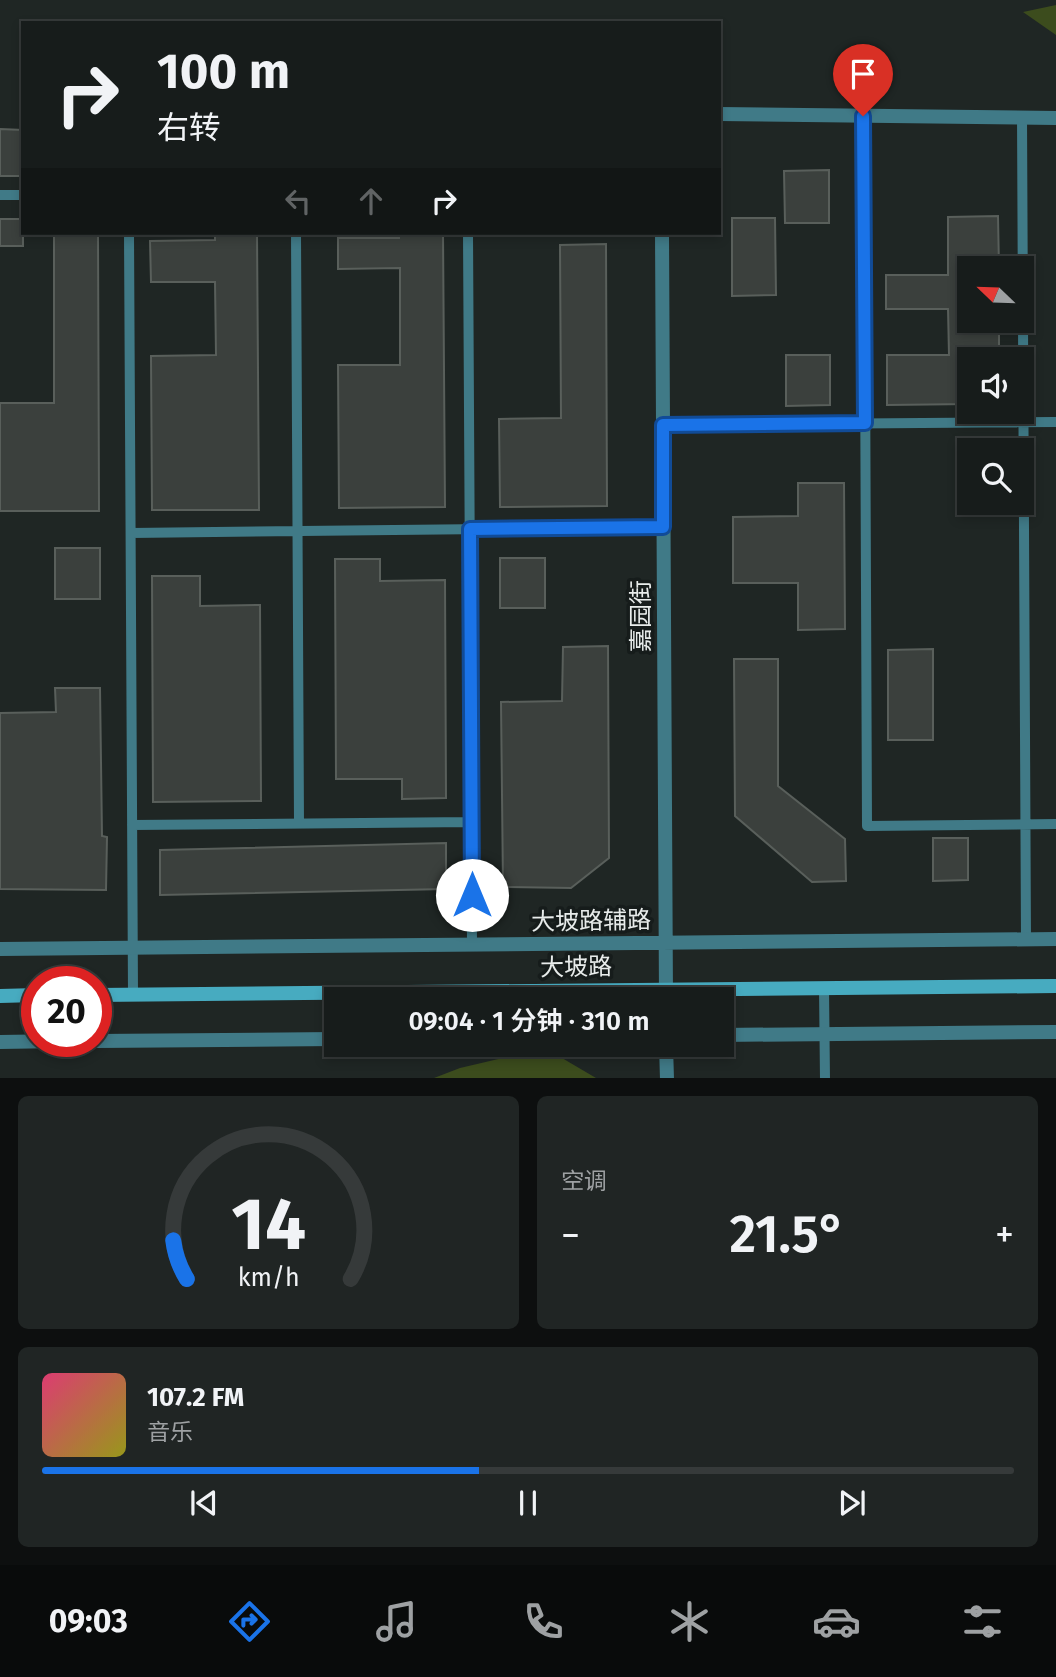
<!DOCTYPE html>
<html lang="zh">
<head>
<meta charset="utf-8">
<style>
  body { margin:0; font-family:"Fira Sans","Noto Sans SC",sans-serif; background:#202524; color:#f1f3f6; height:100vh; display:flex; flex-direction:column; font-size:26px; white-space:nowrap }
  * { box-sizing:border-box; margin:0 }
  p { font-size:23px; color:#9ea1a3 }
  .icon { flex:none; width:38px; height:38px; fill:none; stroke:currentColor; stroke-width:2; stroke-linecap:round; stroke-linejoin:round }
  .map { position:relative; height:1078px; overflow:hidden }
  .drawer { display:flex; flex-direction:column; gap:18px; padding:18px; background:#0d0f0f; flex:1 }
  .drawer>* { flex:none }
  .guide { position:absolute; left:21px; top:21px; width:700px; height:214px; border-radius:0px; box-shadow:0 4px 10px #0003,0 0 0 2px #363a3a; background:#171c1b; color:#f1f3f6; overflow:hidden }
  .needle { width:46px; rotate:293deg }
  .tools { position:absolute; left:957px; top:256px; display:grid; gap:14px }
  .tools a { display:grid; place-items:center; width:77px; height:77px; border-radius:0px; background:#171c1b; box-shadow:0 4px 10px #0003,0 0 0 2px #363a3a; font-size:35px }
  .speed { position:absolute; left:21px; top:966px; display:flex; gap:14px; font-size:35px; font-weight:700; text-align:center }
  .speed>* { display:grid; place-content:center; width:91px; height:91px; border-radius:50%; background:#171c1b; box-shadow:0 4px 10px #0003,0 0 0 2px #363a3a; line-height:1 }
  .speed .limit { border:10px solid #d22; background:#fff; color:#111 }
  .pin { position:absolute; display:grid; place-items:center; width:60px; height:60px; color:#fff; margin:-72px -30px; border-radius:50% 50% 50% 0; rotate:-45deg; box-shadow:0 0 7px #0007 }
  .pin .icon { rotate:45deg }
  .me { position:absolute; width:77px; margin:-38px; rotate:0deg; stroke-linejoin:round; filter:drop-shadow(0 0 5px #0008) }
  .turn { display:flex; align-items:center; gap:24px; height:147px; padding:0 21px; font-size:32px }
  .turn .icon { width:91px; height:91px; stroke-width:2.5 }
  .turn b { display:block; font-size:49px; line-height:60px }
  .lanes { display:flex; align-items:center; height:66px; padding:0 21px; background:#0003; justify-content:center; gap:35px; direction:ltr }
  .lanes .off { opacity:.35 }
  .big { font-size:52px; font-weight:600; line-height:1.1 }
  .drawer .widget { flex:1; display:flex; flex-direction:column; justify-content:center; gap:10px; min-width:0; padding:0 24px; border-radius:10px; background:#202524 }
  .drawer .dial { align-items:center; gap:0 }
  .dial svg { height:182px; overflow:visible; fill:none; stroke:#363a3a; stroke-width:7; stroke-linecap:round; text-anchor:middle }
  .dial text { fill:#f1f3f6; stroke:none }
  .song { display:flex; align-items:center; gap:21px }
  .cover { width:84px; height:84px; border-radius:10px; background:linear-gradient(135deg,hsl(340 70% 55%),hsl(60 70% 35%)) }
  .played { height:7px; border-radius:4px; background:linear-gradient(90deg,#1a73e8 45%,#363a3a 45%) }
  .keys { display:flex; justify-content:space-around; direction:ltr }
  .heat { display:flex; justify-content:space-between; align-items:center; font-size:38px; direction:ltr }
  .drawer .tiles { flex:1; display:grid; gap:18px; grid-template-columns:1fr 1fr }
  .widget:last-child { grid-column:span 2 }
  .trip { position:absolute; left:324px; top:987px; width:410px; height:70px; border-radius:0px; background:#171c1b; box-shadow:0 4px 10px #0003,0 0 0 2px #363a3a; font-weight:600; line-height:70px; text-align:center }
  .tabs { display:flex; height:112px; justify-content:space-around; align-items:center; background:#090b0b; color:#9ea1a3 }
  .tabs .icon { width:49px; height:49px }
  .tabs .active { color:#1a73e8 }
  .tabs b { font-size:32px; color:#f1f3f6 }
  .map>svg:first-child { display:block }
</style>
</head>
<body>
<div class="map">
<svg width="1056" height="1079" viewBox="0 0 1056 1079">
  <rect width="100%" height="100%" fill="#1f2624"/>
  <path fill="#3c4c1d" d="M1056 5V35L1023 12Z
    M545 1048 596 1078H434L460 1068Z"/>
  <path fill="#3b403d" stroke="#595f5b" stroke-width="2" d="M0 129 23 130V176H0Z
    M829 170V223H785L784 171Z
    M998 216 999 268H970V320H999V359H970V404L887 405V355H949L948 309H886V275H948V217Z
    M732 218H775L776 295 732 296Z
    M0 219H23V246H0Z
    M54 233H98L99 511H0V403H54Z
    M215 233H257L259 510H152L151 356 216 355 215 282H151L150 241 215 240Z
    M399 233H443L445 507 339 508 338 365H400V268L338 269V238H399Z
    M606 244 607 506 500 507 499 419 561 418 560 245Z
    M786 355H830V405L786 406Z
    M798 483H844L845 629 798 630V583H733V517L798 516Z
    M55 548H100V599H55Z
    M500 558H545V608H500Z
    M335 559H380V581L445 580 446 798 402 799V779H336Z
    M152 576H200V606L260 605 261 801 153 802Z
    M608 646 609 858 571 888 503 887 501 702 562 701 563 647Z
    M933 649V740H888V650Z
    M734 659H778V786L845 839 846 881 812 882 735 816Z
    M55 688H100L102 836 107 837 106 890 0 889V713L56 712Z
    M933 838H968V880L933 881Z
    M446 843V889L160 895V850Z"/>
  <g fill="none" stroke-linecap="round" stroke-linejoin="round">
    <path stroke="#407a87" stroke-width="10" d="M864 116 867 826 1056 824
      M1022 117 1026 940
      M0 195H23
      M129 233 133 994
      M296 233 299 823
      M468 233 472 945
      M663 425 1056 422
      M131 533 663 527
      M132 825 472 822
      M824 988 825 1079"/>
    <path stroke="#407a87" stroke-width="14" d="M719 114 1056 118
      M662 233 666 999
      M0 949 1056 939
      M721 1035 1056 1032
      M96 1041 336 1039
      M0 1042 62 1041
      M666 1045 667 1079"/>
    <path stroke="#47abc0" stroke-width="14" d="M96 995 1056 986
      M0 996 37 995"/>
  </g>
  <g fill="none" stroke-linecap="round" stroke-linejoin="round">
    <defs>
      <path id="route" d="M472 895 470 529 663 527V425L865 423 863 116"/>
    </defs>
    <use href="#route" stroke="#114b97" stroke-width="18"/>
    <use href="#route" stroke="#1a73e8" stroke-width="12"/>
  </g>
  <g text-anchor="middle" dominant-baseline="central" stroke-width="7" stroke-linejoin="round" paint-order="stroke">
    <g font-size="24" fill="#e8eceb" stroke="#161c1b">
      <text transform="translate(641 616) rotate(-90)">嘉园街</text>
      <text transform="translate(591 921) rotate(-1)">大坡路辅路</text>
      <text transform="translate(576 967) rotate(-1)">大坡路</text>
    </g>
  </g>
</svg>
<div class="tools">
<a><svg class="needle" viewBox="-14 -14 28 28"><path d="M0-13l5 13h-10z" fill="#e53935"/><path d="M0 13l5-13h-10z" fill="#9ea1a3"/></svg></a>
<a><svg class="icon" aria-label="sound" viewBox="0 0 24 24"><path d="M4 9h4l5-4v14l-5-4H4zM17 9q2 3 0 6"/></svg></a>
<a><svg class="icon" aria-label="search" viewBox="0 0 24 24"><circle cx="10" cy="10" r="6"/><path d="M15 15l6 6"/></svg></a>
</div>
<div class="speed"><div class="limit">20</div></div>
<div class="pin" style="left:863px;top:116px;background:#d93025"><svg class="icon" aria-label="arrive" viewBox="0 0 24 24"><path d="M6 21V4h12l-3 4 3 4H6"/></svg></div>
<svg class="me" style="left:472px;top:895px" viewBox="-20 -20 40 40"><circle r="19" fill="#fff"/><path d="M0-13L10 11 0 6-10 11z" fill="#1a73e8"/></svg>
<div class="trip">09:04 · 1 分钟 · 310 m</div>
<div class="guide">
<div class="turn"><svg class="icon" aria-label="right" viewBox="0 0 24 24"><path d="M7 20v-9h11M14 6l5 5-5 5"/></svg><div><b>100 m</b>右转</div></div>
<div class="lanes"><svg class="icon off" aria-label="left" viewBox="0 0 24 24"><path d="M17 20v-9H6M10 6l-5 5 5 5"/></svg><svg class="icon off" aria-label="ahead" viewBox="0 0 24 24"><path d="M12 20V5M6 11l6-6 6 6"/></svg><svg class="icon" aria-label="right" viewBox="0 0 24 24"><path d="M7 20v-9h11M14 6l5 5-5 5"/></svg></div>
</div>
</div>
<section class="drawer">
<div class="tiles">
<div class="widget dial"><svg viewBox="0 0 100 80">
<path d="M14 69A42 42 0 1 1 86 69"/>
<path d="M14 69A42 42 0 0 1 8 52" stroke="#1a73e8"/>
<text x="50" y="56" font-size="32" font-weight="700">14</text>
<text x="50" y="72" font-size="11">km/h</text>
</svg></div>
<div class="widget"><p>空调</p>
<div class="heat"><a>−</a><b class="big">21.5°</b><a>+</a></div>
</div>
<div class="widget">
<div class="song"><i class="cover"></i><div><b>107.2 FM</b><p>音乐</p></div></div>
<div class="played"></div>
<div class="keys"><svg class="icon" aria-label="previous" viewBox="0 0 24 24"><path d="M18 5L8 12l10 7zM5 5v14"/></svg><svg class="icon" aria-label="pause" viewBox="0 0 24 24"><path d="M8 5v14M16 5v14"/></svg><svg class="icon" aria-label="next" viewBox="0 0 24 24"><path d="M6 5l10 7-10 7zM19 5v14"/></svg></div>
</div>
</div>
</section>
<nav class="tabs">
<b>09:03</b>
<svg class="icon active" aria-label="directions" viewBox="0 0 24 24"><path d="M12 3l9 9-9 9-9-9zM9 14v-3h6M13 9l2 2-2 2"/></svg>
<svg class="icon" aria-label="music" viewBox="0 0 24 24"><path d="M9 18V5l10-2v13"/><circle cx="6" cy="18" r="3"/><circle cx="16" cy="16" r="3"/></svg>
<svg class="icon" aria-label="phone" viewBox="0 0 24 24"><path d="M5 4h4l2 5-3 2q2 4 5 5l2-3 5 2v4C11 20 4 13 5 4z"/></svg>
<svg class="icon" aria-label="climate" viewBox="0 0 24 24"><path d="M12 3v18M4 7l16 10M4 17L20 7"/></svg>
<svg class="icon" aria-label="car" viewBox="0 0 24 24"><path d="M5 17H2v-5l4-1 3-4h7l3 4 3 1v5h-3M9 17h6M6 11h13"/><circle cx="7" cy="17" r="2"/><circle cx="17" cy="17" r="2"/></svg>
<svg class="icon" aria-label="filters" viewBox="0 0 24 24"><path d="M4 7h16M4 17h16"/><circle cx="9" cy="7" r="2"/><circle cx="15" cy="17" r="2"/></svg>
</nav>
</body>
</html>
